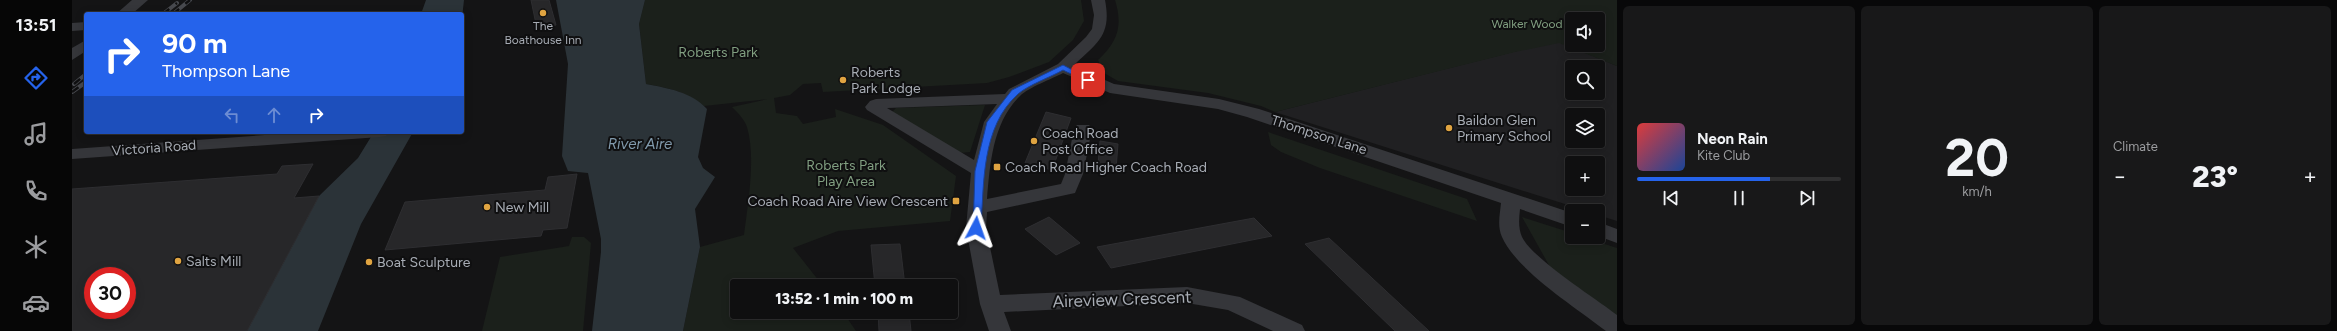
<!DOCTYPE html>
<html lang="en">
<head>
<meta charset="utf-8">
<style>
  body { margin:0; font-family:Figtree,sans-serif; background:#181819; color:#f1f3f6; height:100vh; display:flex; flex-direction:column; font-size:15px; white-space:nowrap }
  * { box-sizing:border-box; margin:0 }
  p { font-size:13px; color:#9b9c9f }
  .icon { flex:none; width:22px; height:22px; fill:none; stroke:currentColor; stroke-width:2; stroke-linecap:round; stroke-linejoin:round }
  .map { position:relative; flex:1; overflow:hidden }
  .sheet { display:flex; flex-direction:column; gap:6px; padding:6px; background:#080809; width:720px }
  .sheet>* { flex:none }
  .top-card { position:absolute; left:12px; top:12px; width:380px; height:122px; border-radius:4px; box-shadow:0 2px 10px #0003,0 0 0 1px #2f2f30; background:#2563eb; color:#fff; overflow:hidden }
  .buttons { position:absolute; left:1493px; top:12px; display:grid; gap:8px }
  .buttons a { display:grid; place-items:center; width:40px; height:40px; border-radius:4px; background:#0f0f10; box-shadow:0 2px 10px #0003,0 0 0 1px #2f2f30; font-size:20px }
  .speed { position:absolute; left:12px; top:267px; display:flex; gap:8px; font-size:20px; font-weight:700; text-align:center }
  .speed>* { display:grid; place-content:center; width:52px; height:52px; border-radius:50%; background:#0f0f10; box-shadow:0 2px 10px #0003,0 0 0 1px #2f2f30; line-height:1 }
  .speed .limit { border:6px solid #d22; background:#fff; color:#111 }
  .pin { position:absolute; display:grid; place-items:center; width:34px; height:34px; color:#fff; margin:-17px; border-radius:8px; box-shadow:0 2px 6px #0006 }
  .me { position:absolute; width:44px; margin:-22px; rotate:4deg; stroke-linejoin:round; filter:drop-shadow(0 0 3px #0008) }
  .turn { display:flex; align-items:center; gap:14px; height:84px; padding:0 12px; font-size:18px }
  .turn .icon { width:52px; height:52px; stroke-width:2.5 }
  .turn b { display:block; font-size:28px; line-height:34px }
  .lanes { display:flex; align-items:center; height:38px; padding:0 12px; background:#0003; justify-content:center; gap:20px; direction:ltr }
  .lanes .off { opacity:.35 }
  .big { font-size:30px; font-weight:800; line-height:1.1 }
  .sheet .tile { flex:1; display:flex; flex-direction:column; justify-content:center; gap:6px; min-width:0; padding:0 14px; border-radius:6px; background:#181819 }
  .sheet .dial { align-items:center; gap:0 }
  .dial b { font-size:52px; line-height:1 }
  .song { display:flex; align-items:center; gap:12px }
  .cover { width:48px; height:48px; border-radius:6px; background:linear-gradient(135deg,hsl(0 70% 55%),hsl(220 70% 35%)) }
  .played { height:4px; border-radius:2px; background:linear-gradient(90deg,#2563eb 65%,#2f2f30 65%) }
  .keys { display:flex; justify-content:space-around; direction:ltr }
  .heat { display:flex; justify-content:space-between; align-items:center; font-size:22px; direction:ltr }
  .sheet .tiles { flex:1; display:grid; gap:6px; grid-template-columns:repeat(3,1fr) }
  .trip { position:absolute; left:658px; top:279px; width:228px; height:40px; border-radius:4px; background:#0f0f10; box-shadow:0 2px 10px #0003,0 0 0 1px #2f2f30; font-weight:800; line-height:40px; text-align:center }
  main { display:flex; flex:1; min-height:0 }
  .menu { display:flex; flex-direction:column; width:72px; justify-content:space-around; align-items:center; background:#060606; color:#9b9c9f }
  .menu .icon { width:28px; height:28px }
  .menu .on { color:#2563eb }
  .menu b { font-size:18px; color:#f1f3f6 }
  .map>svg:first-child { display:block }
</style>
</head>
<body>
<main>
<nav class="menu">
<b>13:51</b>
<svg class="icon on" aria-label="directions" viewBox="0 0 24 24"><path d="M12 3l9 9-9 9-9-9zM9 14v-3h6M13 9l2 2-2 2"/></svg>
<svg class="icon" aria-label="music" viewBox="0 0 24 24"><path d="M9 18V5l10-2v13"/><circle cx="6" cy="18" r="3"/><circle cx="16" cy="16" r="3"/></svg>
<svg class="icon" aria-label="phone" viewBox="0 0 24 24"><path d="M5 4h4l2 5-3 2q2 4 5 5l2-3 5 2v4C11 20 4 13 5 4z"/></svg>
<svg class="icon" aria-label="climate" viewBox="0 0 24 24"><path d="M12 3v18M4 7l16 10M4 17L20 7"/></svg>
<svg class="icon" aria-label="car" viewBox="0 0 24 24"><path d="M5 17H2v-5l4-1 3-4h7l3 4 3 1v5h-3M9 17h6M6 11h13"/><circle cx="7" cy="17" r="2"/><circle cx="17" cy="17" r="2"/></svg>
</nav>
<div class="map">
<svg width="1545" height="331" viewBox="0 0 1545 331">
  <rect width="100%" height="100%" fill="#141415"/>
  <path fill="#202022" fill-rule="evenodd" d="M1485 41 1545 66V221L1526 215V211H1515L1203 112ZM1500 67H1526V93H1500ZM1500 115H1526V141H1500ZM1500 163H1526V189H1500Z"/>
  <path fill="#1b201b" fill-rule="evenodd" d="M573 0H1009L1012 21 1001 40 977 62 937 77 915 83 751 92 749 83 731 84 718 95 702 98 704 113 725 116 731 124 764 117 763 109 811 125 884 176 878 221 766 231 721 248 751 286H665V312H771L784 331H611L628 247 672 235C676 203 684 157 675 127 672 119 666 113 660 107L696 99 632 106C616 93 594 87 574 84L567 24Z
    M1043 0H1545V66L1487 43 1443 52 1203 112 1189 106 1136 93 1046 81 1032 73 1026 60C1046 41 1051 26 1043 0ZM1500 19H1526V45H1500Z
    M913 105 898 152 887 153 818 114 824 108Z
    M1196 132 1395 199 1405 221 1248 168 1209 152 1199 145Z
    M1450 217 1500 233V237H1511L1545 248V317L1478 267Z
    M500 237H512L519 243 511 331H410L428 257 497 246Z"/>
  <path fill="#2b3338" d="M354 0H392L390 18V14H349Z
    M484 0H573L567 24 574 84C595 88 620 92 635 109L626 157 631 168 643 177 623 209 628 247 611 331H520L529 252V239L516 173 496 171 490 156 496 64Z
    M302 132H341L289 224 246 331H175L247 196 286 158Z"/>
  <path fill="#272729" stroke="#2e2e31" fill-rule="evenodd" d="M459 0H477L484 25 465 29Z
    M974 112 999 118 980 170 953 163Z
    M1028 141 1046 144 1044 169 1026 165Z
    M241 164 222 198 247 196 175 331H0V189L205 174 210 166ZM21 276H55V310H21Z
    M505 174 495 228 471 230 469 236 313 250 333 202 473 190 476 177Z
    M977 217 1008 243 984 255 953 229Z
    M1182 218 1200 236 1039 268 1025 247Z
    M1257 238 1357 331H1323L1233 244Z
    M828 244 833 286H803L799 245Z
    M806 312H837L839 331H807Z"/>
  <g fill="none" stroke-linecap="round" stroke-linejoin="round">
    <path fill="#35363a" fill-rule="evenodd" d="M60 0H76L60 14H44Z
      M1019 0H1033C1040 36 1025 43 1001 66L1042 84 1147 99 1187 109 1500 213V227L1448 209C1447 218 1446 228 1450 237 1461 259 1523 298 1545 315V331H1534C1505 308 1445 271 1430 237 1425 226 1428 214 1429 203L1175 117 1146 109 1038 93 991 73C980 79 957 87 948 96 921 122 918 163 915 199L989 184 993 174 1002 129 1005 125H1017L1020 129 1011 174 1003 193 915 212 914 228 928 295 1115 287 1168 297 1230 325 1233 331H1201L1156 310 1115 303 932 312 939 331H917L908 304 894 228 899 173 795 110 793 107 798 101 804 99 933 94 937 89 986 64 1014 37 1020 29 1022 15ZM925 104 912 122 902 160 815 108Z
      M14 22V30L0 31V23Z
      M14 40V51L0 60V48Z
      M235 132H317L314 136 308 137 0 159V149Z
      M1526 222 1545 229V243L1526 236Z"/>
    <defs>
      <path id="rail" d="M91 14 105 3
        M101 14 118 0
        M2 84 14 74
        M0 92 14 82"/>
    </defs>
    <use href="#rail" stroke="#484a4f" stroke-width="4"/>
    <use href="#rail" stroke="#0f0f10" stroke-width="2.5" stroke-dasharray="8" stroke-linecap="butt"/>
  </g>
  <path fill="#2563eb" stroke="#184099" d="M991 65 1020 80 1013 81 991 70C979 77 956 85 946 94 909 127 912 184 909 228L908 231H901L903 171 915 122 940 90Z"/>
  <g fill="#e0a441" stroke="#0f0f10" stroke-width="1.5">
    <circle cx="471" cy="13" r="4"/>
    <circle cx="771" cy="80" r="4"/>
    <circle cx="1377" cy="128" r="4"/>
    <circle cx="962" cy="141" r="4"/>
    <rect x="921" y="163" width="8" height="8" rx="2"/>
    <rect x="880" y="197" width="8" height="8" rx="2"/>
    <circle cx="415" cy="207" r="4"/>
    <circle cx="106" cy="261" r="4"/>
    <circle cx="297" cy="262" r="4"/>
  </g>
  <g text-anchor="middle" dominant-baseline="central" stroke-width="4" stroke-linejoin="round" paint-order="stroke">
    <g font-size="12" fill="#809e80" stroke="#0f0f10">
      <text x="1455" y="24">Walker Wood</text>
    </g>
    <g font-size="12" fill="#a7acb4" stroke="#0f0f10">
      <text x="471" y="26">The<tspan x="471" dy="14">Boathouse Inn</tspan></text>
    </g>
    <g font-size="14" fill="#809e80" stroke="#0f0f10">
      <text x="646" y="52">Roberts Park</text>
      <text x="774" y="165">Roberts Park<tspan x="774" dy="16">Play Area</tspan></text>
    </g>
    <g font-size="14" fill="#a7acb4" stroke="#0f0f10" text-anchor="start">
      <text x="779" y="72">Roberts<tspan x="779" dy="16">Park Lodge</tspan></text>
      <text x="1385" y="120">Baildon Glen<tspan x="1385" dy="16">Primary School</tspan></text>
      <text x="970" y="133">Coach Road<tspan x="970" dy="16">Post Office</tspan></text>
      <text x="933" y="167">Coach Road Higher Coach Road</text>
      <text x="876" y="201" text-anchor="end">Coach Road Aire View Crescent</text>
      <text x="423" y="207">New Mill</text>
      <text x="114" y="261">Salts Mill</text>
      <text x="305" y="262">Boat Sculpture</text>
    </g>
    <g font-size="14" fill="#a7acb4" stroke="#0f0f10">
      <text transform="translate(1247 135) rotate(18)">Thompson Lane</text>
      <text transform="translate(82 148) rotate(-4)">Victoria Road</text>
    </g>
    <g font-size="15" font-style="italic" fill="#819aac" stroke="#0f0f10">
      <text x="568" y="144">River Aire</text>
    </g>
    <g font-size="17" fill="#a7acb4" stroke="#0f0f10">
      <text transform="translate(1050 299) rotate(-2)">Aireview Crescent</text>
    </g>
  </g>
</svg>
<div class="buttons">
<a><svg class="icon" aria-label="sound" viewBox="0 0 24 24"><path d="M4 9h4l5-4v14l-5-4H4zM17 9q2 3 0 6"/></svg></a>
<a><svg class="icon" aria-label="search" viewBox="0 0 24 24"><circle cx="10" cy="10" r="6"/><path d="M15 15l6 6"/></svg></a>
<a><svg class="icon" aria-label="layers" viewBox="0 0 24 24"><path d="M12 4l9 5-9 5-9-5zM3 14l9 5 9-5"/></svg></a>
<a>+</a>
<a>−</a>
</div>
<div class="speed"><div class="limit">30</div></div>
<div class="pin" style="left:1016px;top:80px;background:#d93025"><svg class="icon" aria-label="arrive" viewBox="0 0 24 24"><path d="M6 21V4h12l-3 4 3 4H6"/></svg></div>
<svg class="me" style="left:904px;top:228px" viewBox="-20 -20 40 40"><path d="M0-17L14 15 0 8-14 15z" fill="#2563eb" stroke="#fff" stroke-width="4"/></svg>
<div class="trip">13:52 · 1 min · 100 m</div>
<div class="top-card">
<div class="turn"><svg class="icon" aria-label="right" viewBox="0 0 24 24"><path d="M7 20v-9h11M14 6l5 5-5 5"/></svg><div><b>90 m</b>Thompson Lane</div></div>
<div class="lanes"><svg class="icon off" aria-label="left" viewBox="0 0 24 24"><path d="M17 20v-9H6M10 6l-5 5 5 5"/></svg><svg class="icon off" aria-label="ahead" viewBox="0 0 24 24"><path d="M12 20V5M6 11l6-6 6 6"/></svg><svg class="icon" aria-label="right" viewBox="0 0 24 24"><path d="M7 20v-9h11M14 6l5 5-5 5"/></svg></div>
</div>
</div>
<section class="sheet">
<div class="tiles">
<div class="tile">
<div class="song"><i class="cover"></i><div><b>Neon Rain</b><p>Kite Club</p></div></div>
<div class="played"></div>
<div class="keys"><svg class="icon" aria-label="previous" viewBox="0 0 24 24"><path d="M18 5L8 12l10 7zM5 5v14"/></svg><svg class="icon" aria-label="pause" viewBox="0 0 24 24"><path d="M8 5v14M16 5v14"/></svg><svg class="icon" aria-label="next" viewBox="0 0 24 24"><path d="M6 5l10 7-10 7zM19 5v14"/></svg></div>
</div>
<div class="tile dial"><b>20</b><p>km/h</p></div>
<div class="tile"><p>Climate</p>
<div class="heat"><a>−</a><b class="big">23°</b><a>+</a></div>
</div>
</div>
</section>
</main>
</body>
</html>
